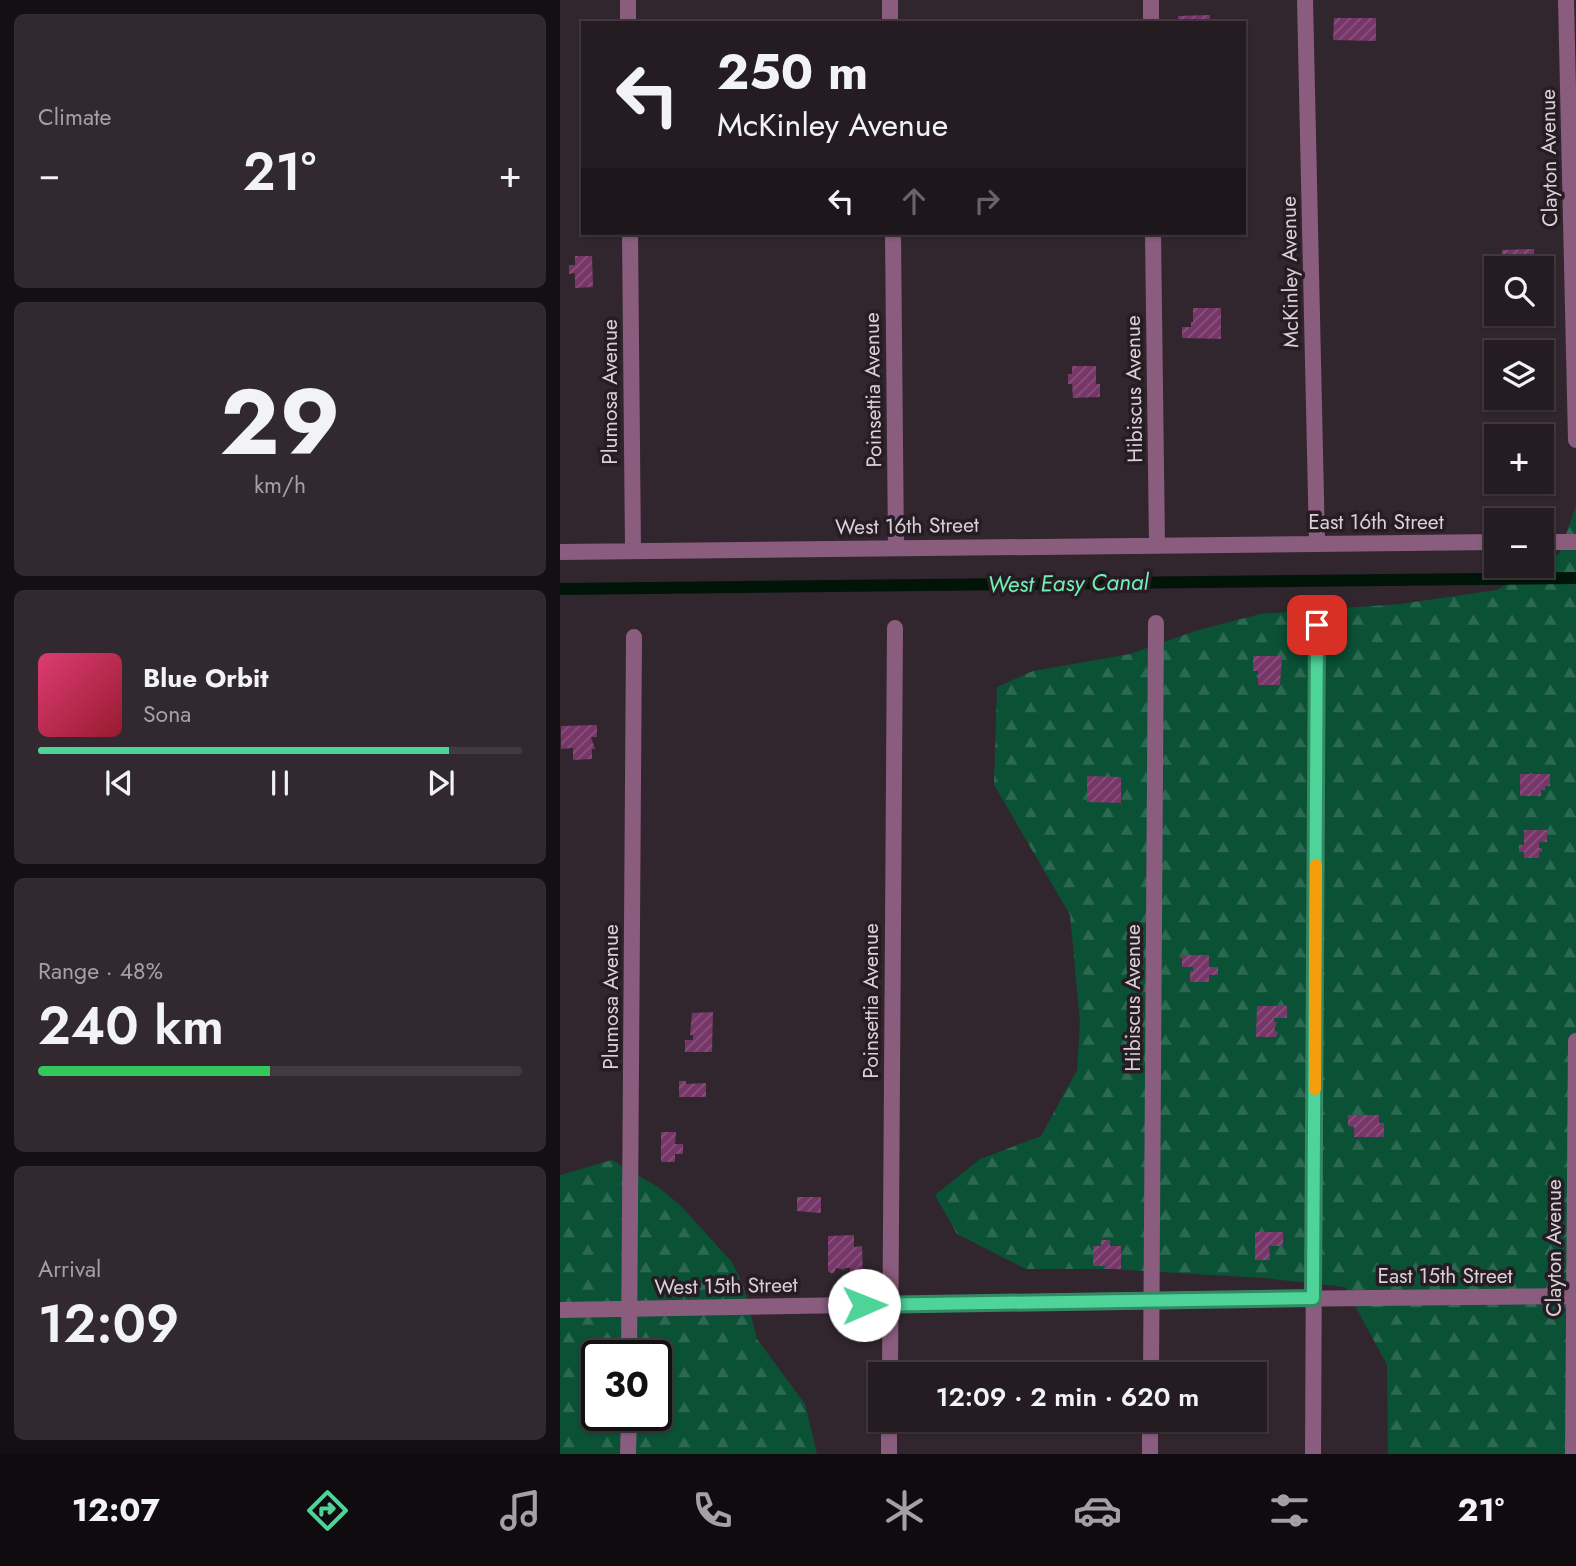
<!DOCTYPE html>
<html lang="en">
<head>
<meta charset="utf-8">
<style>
  body { margin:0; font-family:Jost,sans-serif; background:#31292f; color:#f1f3f6; height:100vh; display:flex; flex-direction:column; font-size:26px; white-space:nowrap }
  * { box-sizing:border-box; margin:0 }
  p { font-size:23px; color:#a3a1a5 }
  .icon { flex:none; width:38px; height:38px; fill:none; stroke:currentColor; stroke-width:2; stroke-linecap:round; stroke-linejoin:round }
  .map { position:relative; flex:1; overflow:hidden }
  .sheet { display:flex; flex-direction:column; gap:14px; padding:14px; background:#140f13; width:560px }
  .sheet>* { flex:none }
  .banner { position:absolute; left:21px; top:21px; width:665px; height:214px; border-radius:0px; box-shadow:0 2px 5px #0004,0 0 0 2px #423a40; background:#251c22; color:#f1f3f6; overflow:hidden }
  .fabs { position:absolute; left:924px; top:256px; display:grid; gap:14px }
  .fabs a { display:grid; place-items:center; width:70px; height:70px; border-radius:0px; background:#251c22; box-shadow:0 2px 5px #0004,0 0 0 2px #423a40; font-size:35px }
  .speed { position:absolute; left:21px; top:1340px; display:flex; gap:14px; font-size:35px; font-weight:700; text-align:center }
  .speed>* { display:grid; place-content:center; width:91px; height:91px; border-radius:50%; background:#251c22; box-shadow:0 2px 5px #0004,0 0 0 2px #423a40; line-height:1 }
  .speed .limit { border:4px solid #111; border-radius:10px; background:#fff; color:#111 }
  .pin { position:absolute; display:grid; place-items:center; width:60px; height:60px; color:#fff; margin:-30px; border-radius:14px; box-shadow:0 4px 10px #0006 }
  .me { position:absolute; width:77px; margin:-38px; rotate:89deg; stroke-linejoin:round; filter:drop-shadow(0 0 5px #0008) }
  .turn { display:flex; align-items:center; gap:24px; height:147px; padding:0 21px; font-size:32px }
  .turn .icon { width:91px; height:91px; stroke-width:2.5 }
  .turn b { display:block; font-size:49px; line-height:60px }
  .lanes { display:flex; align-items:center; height:66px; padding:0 21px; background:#0003; justify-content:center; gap:35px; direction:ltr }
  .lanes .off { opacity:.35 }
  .big { font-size:52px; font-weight:600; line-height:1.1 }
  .sheet .widget { flex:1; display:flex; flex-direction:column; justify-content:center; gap:10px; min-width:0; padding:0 24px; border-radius:10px; background:#31292f }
  .sheet .dial { align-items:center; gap:0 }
  .dial b { font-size:91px; line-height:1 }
  .song { display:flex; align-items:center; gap:21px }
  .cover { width:84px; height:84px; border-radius:10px; background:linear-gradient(135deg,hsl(340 70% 55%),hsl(350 70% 35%)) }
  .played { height:7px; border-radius:4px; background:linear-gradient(90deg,#4ed399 85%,#423a40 85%) }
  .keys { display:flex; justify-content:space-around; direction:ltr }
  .heat { display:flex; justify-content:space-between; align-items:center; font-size:38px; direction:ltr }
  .charge { height:10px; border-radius:5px; background:linear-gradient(90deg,#34c759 48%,#423a40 0) }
  .trip { position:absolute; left:308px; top:1362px; width:399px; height:70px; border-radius:0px; background:#251c22; box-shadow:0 2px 5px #0004,0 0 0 2px #423a40; font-weight:600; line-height:70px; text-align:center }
  .dock { display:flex; height:112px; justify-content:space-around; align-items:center; background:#0f0b0e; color:#a3a1a5 }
  .dock .icon { width:49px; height:49px }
  .dock .on { color:#4ed399 }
  .dock b { font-size:32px; color:#f1f3f6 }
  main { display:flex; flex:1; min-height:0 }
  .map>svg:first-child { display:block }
</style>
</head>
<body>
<main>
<section class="sheet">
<div class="widget"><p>Climate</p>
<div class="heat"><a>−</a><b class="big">21°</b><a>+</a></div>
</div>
<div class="widget dial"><b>29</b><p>km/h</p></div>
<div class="widget">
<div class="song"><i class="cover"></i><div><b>Blue Orbit</b><p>Sona</p></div></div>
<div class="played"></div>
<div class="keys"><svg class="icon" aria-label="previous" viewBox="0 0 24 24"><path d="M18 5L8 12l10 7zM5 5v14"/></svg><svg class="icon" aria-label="pause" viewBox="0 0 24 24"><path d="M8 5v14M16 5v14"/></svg><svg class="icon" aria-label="next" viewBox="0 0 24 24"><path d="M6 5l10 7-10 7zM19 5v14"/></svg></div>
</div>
<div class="widget"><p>Range · 48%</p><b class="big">240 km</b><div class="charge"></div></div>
<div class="widget"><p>Arrival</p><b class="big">12:09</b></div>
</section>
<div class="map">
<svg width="1016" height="1454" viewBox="0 0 1016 1454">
  <defs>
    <pattern id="forest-firs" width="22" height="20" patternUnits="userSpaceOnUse" patternTransform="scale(1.75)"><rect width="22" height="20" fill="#0a5136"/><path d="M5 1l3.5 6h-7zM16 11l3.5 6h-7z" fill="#2d6952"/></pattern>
    <pattern id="building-hatch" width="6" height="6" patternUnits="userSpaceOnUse" patternTransform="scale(1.75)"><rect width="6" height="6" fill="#763668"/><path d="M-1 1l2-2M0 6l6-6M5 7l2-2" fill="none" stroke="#89527d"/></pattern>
  </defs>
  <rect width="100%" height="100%" fill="#31262e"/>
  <path fill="url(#forest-firs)" fill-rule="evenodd" d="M1016 506V1454H828L827 1365 785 1287 703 1278 550 1269H466L397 1234 375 1195 420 1159 481 1136 517 1070 520 1022 513 947 510 915 434 785 437 687 473 671 570 654 635 631 700 614 840 604 937 590 999 554Z
    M52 1160 98 1187 120 1205 172 1262 183 1284 197 1339 245 1404 257 1454H0V1175ZM37 1356H96V1416H37Z"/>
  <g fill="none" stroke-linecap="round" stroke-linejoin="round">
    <path stroke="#001508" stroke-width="12" d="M0 589 1016 578"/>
  </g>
  <path fill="url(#building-hatch)" d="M650 15V23H618V16Z
    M774 18H816V41L773 40Z
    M974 249V262H971V268H943L942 250Z
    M15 256H32L33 287 15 288V273L9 274V265H15Z
    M633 308H661V339L622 338V327H631V322H633Z
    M512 366H536V384H540V397L513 398 512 384H508V374H512Z
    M693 656H722L720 685H698V671H693Z
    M37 725V737H31L35 749H32V759L13 760V748L1 749V726Z
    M960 774H990V786H985V790H981V796H960Z
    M527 776 561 777V803L527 802Z
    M964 830H987V842H979V848H982V852H979V858H964V852H959V845H964Z
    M622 955H649V967H658V975H649V982H630V971H633V967H622Z
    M697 1006H727V1018H714V1022H717L714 1030 718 1032 716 1037H696Z
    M153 1012 152 1052H125V1040H133V1035H130L132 1013Z
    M119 1081H126V1084L146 1083V1097H119Z
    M788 1115H819V1123H824V1137H794V1127L788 1126Z
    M101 1132H116L115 1144H123V1154H115V1162H101Z
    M237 1197H261V1213L237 1211Z
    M695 1232H723V1246H709L710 1260H695Z
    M294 1235V1247L302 1246 303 1274H290V1268H284L285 1270 276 1268 274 1273H271L268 1271V1236Z
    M541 1240H550V1246H561V1269H550V1266L548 1269H545V1266H533V1246H541Z"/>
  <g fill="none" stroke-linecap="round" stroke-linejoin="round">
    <path stroke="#8a5c7e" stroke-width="16" d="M68 0V23
      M330 0V23
      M591 0V23
      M745 0 757 543
      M1006 0 1016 440
      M70 233 73 551
      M333 233 336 548
      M593 233 597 544
      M982 542H1016
      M0 552 936 542
      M0 1310 591 1300 1016 1296
      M69 1356 74 637
      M330 1374 335 628
      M591 1374 596 623
      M68 1454 69 1416
      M329 1454V1419
      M590 1454V1419
      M753 1454 757 625
      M1013 1454 1016 1041"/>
  </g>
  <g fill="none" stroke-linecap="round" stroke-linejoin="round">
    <defs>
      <path id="route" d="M304 1305 753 1298 757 625"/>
    </defs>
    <use href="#route" stroke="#338963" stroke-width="18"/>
    <use href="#route" stroke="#4ed399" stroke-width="12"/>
    <path stroke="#f59e0b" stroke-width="12" d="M755 1089 756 865"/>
  </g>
  <g text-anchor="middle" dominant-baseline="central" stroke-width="7" stroke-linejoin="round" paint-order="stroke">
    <g font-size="21" fill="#d9d1d6" stroke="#271c24">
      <text transform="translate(989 158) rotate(-91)">Clayton Avenue</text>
      <text transform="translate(730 272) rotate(-91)">McKinley Avenue</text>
      <text transform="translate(574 389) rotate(-91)">Hibiscus Avenue</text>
      <text transform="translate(313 390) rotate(-91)">Poinsettia Avenue</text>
      <text transform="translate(50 392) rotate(-90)">Plumosa Avenue</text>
      <text x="816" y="522">East 16th Street</text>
      <text transform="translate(347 526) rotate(-1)">West 16th Street</text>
      <text transform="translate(51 997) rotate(-90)">Plumosa Avenue</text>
      <text transform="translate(573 998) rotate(-90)">Hibiscus Avenue</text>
      <text transform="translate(311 1001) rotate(-90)">Poinsettia Avenue</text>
      <text transform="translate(994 1248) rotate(-90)">Clayton Avenue</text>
      <text x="885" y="1276">East 15th Street</text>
      <text transform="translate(166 1286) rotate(-1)">West 15th Street</text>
    </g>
    <g font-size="23" font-style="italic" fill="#71f0b5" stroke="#271c24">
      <text transform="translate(508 583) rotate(-1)">West Easy Canal</text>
    </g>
  </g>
</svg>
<div class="fabs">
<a><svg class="icon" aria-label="search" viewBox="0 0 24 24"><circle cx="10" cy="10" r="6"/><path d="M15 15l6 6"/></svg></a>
<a><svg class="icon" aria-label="layers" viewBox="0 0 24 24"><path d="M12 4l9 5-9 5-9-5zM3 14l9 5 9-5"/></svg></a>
<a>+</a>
<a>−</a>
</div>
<div class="speed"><div class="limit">30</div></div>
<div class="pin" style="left:757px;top:625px;background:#d93025"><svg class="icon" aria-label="arrive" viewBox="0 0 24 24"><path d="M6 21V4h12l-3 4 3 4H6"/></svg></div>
<svg class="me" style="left:304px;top:1305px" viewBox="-20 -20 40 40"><circle r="19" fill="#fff"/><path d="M0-13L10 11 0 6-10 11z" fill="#4ed399"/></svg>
<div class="trip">12:09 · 2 min · 620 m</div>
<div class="banner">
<div class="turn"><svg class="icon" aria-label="left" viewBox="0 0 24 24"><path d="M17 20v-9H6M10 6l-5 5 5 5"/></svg><div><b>250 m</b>McKinley Avenue</div></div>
<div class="lanes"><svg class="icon" aria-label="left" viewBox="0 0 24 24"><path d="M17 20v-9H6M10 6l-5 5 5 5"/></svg><svg class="icon off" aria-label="ahead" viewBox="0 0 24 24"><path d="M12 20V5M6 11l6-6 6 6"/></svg><svg class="icon off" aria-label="right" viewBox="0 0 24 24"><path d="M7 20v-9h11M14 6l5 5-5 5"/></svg></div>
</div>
</div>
</main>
<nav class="dock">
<b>12:07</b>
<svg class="icon on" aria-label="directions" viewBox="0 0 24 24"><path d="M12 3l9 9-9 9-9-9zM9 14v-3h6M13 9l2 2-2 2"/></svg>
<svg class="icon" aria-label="music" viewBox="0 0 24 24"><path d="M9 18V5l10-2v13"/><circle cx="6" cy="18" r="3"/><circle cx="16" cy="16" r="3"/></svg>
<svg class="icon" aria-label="phone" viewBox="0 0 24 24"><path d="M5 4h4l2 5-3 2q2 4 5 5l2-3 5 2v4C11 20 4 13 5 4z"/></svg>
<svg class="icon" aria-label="climate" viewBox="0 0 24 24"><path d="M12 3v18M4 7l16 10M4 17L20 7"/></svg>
<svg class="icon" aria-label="car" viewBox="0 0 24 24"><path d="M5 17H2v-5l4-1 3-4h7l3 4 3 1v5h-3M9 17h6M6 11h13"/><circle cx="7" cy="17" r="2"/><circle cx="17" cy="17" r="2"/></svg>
<svg class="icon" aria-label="filters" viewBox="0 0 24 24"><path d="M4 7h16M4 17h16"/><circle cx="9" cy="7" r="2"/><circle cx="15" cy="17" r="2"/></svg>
<b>21°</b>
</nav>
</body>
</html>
